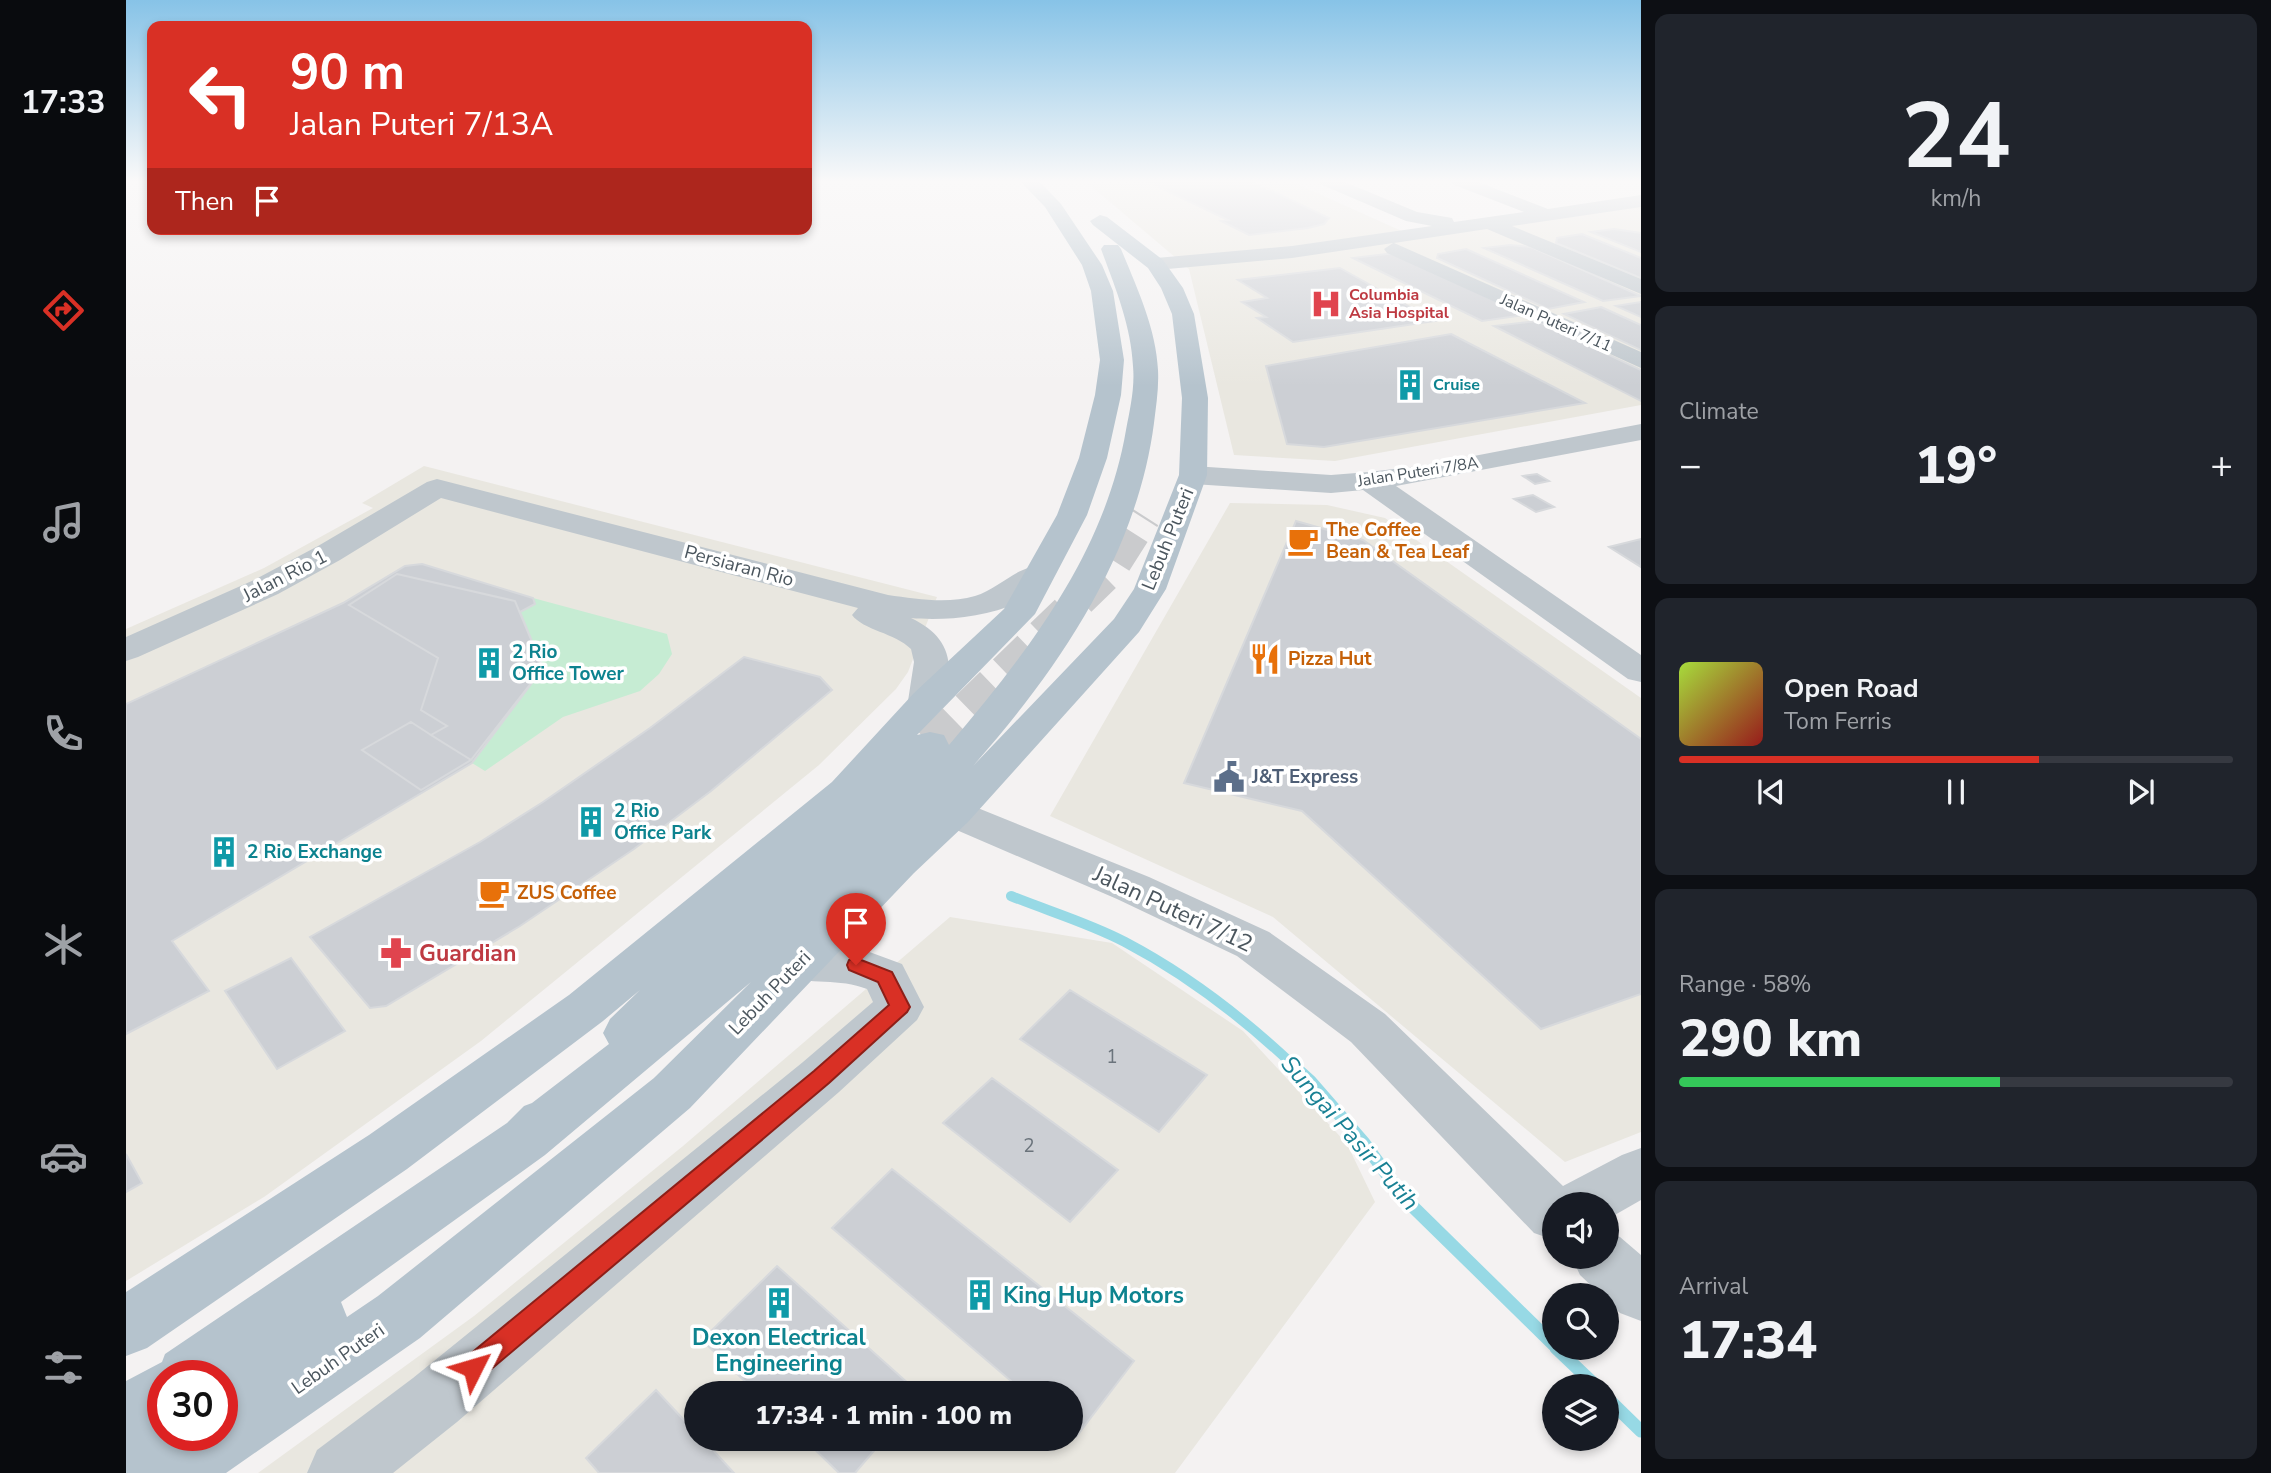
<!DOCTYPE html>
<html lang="en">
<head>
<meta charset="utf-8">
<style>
  body { margin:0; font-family:"Nunito Sans",sans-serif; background:#20242c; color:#f1f3f6; height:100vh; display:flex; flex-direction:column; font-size:26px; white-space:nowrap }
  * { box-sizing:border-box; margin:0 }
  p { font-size:23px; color:#9ea1a6 }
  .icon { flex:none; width:38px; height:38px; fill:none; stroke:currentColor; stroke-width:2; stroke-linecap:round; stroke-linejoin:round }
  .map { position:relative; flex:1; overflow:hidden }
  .sheet { display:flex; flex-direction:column; gap:14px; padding:14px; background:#0d0f14; width:630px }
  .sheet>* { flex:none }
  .top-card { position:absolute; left:21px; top:21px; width:665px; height:214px; border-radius:14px; box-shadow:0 4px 10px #0003; background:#d93025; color:#fff; overflow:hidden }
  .fabs { position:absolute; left:1416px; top:1192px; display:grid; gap:14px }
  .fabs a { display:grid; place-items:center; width:77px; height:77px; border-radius:50%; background:#171b24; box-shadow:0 4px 10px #0003; font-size:35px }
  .speed { position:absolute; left:21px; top:1360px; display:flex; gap:14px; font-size:35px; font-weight:700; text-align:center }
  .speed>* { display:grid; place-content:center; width:91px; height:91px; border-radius:50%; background:#171b24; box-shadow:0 4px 10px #0003; line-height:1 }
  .speed .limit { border:10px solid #d22; background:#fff; color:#111 }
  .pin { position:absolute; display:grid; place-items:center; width:60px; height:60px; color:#fff; margin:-72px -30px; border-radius:50% 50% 50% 0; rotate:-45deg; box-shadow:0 0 7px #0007 }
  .pin .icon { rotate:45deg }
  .me { position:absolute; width:77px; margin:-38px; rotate:50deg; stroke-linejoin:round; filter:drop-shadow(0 0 5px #0008) }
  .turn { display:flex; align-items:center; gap:24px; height:147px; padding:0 28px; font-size:32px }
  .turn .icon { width:91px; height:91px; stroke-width:2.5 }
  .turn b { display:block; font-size:49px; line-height:60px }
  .then { display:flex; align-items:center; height:66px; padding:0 28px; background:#0003; gap:14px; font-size:26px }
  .big { font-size:52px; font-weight:800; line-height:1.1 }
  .sheet .card { flex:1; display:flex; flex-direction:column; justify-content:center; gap:10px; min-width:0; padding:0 24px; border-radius:14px; background:#20242c }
  .sheet .dial { align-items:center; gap:0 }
  .dial b { font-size:91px; line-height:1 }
  .song { display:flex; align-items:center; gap:21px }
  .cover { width:84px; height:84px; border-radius:10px; background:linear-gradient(135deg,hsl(80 70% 55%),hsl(0 70% 35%)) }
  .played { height:7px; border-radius:4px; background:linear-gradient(90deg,#d93025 65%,#363941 65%) }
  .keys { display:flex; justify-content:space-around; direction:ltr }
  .heat { display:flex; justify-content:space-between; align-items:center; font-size:38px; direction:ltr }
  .charge { height:10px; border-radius:5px; background:linear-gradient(90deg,#34c759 58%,#363941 0) }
  .trip { position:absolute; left:558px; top:1381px; width:399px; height:70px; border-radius:35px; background:#171b24; box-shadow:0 4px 10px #0003; font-weight:800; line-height:70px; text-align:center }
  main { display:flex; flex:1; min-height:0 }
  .tabs { display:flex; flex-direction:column; width:126px; justify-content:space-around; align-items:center; background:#090b0e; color:#9ea1a6 }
  .tabs .icon { width:49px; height:49px }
  .tabs .current { color:#d93025 }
  .tabs b { font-size:32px; color:#f1f3f6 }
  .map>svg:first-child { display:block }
</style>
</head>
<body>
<main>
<nav class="tabs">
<b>17:33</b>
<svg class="icon current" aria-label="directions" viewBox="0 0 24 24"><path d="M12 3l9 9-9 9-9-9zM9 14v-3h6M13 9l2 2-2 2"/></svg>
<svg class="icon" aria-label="music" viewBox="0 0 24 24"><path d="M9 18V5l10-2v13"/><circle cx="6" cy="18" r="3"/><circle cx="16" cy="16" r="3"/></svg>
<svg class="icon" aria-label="phone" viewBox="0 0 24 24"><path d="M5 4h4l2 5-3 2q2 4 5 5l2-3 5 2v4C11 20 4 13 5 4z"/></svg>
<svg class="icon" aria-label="climate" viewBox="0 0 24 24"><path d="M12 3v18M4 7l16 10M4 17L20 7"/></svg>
<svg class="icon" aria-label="car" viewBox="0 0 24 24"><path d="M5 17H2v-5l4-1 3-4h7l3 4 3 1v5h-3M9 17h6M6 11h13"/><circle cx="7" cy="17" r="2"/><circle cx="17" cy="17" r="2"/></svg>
<svg class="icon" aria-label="filters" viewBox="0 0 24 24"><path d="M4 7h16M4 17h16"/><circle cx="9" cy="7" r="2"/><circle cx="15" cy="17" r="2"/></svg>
</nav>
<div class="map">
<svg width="1515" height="1473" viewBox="0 0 1515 1473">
  <rect width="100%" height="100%" fill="#f4f2f2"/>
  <path fill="#e9e7e0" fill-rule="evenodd" d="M958 180H1162L1289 237 1515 204V405L1209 461 1108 455 1063 269Z
    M298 466 811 597 782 672 770 689 693 765 355 1041 138 1197 0 1281V629L138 568 247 508 236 503Z
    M1104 503 1201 505 1259 518 1515 698V1132L1439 1162 1147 917 924 816Z
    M824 917 986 943 1117 1031 1221 1144 1249 1202 1049 1473H132L348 1316 557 1146ZM570 1393H945V1438H570Z"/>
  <path fill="#c6ecd3" d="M407 598 541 634 546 654 533 674 514 691 437 717 359 771 346 763 417 668 394 612 409 604Z"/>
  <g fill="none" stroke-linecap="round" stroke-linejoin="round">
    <path stroke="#97d9e5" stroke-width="10" d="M885 896C922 911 963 923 999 942 1060 974 1116 1017 1166 1064"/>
    <path stroke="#97d9e5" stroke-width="13" d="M1164 1063 1184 1081 1238 1143 1278 1198 1428 1345
      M1430 1348 1470 1386
      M1480 1397 1515 1431"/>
  </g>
  <path fill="#cccfd4" stroke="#d7d9dc" stroke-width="2" d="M1004 180H1123L1203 218 1198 224 1182 228 1123 235 1095 221 1102 220 1020 181 1008 182Z
    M1488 229 1515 233V252L1465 232Z
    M1456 234 1515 258V278L1430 243 1431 238Z
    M1384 245 1405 247 1515 296 1477 301 1358 248Z
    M1340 249 1458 302 1422 309 1311 258 1312 254Z
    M1269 253 1399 315 1356 321 1227 258Z
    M1214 268 1309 321 1167 342 1131 318 1140 317 1116 302 1141 298 1112 280Z
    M1515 302V317L1490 306Z
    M1475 307 1515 325V350L1438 314Z
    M1411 321 1515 370V401L1368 326Z
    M1325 334 1459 403 1198 447 1161 444 1140 366Z
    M1411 474 1423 481 1409 484 1397 476Z
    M1407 495 1428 507 1410 512 1388 499Z
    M1170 521 1237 540 1515 739V994L1415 1029 1176 811 1058 783Z
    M1515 539V567L1483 547Z
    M296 564 407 598 409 604 394 612 417 668 346 763 46 941 83 991 0 1034V704L217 603 279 566Z
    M271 574 389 601 417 668 345 760 305 735 321 726 295 710 312 658 223 605Z
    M618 657 694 677 706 690 585 791 508 849 394 926 260 1006 244 1008 184 937 354 842 417 802 524 728Z
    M285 722 305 735 345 760 295 790 236 750Z
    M165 958 219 1031 151 1069 99 991Z
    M944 990 1081 1075 1033 1132 894 1039Z
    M866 1078 992 1170 944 1222 817 1123Z
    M0 1154 16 1183 0 1192Z
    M766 1169 1008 1361 950 1437 945 1433V1393H899L706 1228Z
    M651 1266 793 1393H631L576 1340Z
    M530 1390 570 1433V1438H576L608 1473H473L460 1458Z
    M677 1438H759L729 1473H713Z"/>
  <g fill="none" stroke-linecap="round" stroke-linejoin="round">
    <path stroke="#cacbcd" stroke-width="34" stroke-dasharray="34 18" stroke-linecap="butt" d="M804 744 983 571 1018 516"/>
    <path fill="#bfc7cd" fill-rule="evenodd" d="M1191 180H1214L1291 212 1326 218 1328 222 1398 212 1326 184 1323 180H1347L1422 209 1515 195V207L1386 226 1515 279V294L1361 229 1268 243 1515 352V368L1261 253 1258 249 1267 243 1166 258 1030 270 1023 268 1020 264 1023 260 1030 258 1166 246 1306 226 1280 221 1194 184Z
      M1515 424V440L1270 486 1515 655V682L1502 679 1237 490 1205 493 1067 484 1057 481 1053 475 1057 469 1067 466 1205 475 1243 472 1301 465Z
      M311 479 762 595C790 599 822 604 849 596 876 588 895 560 923 567L928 574C900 614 829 622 785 618 814 632 827 651 822 683 820 693 820 700 814 709L801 712 788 709 782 701 788 662 785 649C769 633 737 630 726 615L732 608 315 498 214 560 152 594 12 657 0 661V637L128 580 192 546 301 482Z
      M827 798 1023 877 1143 932 1259 1014 1437 1186 1496 1155 1515 1148V1200L1480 1220V1204H1428V1240L1408 1233 1225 1042 1111 956 991 899 812 822 806 812 812 802Z
      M672 946 730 947 776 964 798 1007 791 1020 713 1092 331 1422 267 1473H181L191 1450 287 1378 677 1062 747 1002 741 989C714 978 684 985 655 976L648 964 655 952Z
      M1480 1232 1494 1237 1515 1255V1321L1494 1313 1480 1300V1295H1475L1454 1275 1445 1256H1480Z"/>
    <path fill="#b5c3cd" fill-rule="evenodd" d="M893 180H912L935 204 976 265 987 291 998 360 995 395 981 458 961 515 909 614 791 735 804 732 818 735 823 745C902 652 979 553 1000 430 1004 409 1009 388 1007 366 1005 325 989 287 975 249L978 245H992L995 249C1011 288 1030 328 1032 370 1033 388 1030 406 1028 423 1011 554 933 669 847 766L988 619 1008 589 1053 475 1056 398 1046 314 1035 288 1022 268 967 225 964 221 974 215 981 217 1037 260 1057 288 1068 314 1082 398 1081 475 1040 589 1013 632 842 822 788 873 564 1108 294 1338 100 1473H0V1381L36 1362 39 1354 381 1123 398 1106 406 1103 483 1044 477 1033 484 1019 514 990 477 1021 281 1169 21 1348 0 1356V1292L243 1135 443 995 706 782 788 693 878 609 931 515 953 458 969 395 974 360 965 291 956 265 919 207ZM625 982 528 1078 252 1296 221 1317 215 1302 419 1155ZM37 1376H96V1435H37Z"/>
  </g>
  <linearGradient id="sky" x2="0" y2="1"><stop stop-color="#87c3e7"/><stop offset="0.47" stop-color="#faf9f9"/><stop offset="1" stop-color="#faf9f9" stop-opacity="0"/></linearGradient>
  <rect width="1515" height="386" fill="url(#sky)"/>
  <path fill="#d93025" stroke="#8d1f18" stroke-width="2" d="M730 958 766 972 784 1007 781 1012 703 1083 356 1377 347 1381 338 1377 334 1368 338 1359 688 1071 763 1005 752 982 723 970 721 965 723 960Z"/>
  <defs>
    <symbol id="hospital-bare" viewBox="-9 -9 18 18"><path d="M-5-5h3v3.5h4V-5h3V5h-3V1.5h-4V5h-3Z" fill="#e0444e" stroke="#fff" stroke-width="2.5" paint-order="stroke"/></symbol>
    <symbol id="building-bare" viewBox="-9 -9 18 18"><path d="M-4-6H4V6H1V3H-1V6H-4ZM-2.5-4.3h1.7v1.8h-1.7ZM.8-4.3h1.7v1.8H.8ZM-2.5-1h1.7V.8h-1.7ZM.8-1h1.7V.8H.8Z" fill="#0f9aa8" stroke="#fff" stroke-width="2.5" paint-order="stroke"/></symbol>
    <symbol id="cafe-bare" viewBox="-9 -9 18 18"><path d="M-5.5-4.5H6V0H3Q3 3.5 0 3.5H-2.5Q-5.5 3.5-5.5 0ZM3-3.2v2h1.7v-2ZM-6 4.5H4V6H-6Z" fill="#e8710a" stroke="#fff" stroke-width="2.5" paint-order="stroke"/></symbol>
    <symbol id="restaurant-bare" viewBox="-9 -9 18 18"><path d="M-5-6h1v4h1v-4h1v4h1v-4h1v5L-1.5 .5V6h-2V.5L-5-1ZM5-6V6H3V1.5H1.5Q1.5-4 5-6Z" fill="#e8710a" stroke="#fff" stroke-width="2.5" paint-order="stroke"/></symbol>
    <symbol id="civic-bare" viewBox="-9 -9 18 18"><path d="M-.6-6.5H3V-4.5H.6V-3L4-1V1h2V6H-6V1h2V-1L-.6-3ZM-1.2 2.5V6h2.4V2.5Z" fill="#5c6f8a" stroke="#fff" stroke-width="2.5" paint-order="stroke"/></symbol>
    <symbol id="pharmacy-bare" viewBox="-9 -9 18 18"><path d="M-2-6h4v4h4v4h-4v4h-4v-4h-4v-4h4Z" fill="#e0444e" stroke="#fff" stroke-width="2.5" paint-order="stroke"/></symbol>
  </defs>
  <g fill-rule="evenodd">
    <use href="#hospital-bare" x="1178" y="282" width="44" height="44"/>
    <use href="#building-bare" x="1262" y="363" width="44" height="44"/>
    <use href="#cafe-bare" x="1155" y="519" width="44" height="44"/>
    <use href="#restaurant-bare" x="1117" y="637" width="44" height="44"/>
    <use href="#building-bare" x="341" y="641" width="44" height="44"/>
    <use href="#civic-bare" x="1081" y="755" width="44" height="44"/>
    <use href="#building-bare" x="443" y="800" width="44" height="44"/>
    <use href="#building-bare" x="76" y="830" width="44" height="44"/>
    <use href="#cafe-bare" x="346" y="871" width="44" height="44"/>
    <use href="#pharmacy-bare" x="248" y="931" width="44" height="44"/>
    <use href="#building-bare" x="832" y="1273" width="44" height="44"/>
    <use href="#building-bare" x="631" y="1281" width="44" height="44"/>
  </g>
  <g text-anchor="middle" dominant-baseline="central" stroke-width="7" stroke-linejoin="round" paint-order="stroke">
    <g font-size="16" font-weight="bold" fill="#be3a42" stroke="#fff" text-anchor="start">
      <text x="1223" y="295">Columbia<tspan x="1223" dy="18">Asia Hospital</tspan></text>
    </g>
    <g font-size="16" fill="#4b565e" stroke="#fff">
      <text transform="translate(1430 323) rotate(24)">Jalan Puteri 7/11</text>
      <text transform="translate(1292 472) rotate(-9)">Jalan Puteri 7/8A</text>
    </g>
    <g font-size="16" font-weight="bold" fill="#0d838f" stroke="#fff" text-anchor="start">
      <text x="1307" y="385">Cruise</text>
    </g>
    <g font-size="19" font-weight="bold" fill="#c56008" stroke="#fff" text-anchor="start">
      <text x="1200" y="530">The Coffee<tspan x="1200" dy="22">Bean &amp; Tea Leaf</tspan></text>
      <text x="1162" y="659">Pizza Hut</text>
      <text x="391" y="893">ZUS Coffee</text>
    </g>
    <g font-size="19" fill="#4b565e" stroke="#fff">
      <text transform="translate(1042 539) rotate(-68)">Lebuh Puteri</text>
      <text transform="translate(613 566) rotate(15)">Persiaran Rio</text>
      <text transform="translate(159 576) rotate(-27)">Jalan Rio 1</text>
      <text transform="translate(644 993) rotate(-46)">Lebuh Puteri</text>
      <text transform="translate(212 1359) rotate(-35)">Lebuh Puteri</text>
    </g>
    <g font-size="19" font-weight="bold" fill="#0d838f" stroke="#fff" text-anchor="start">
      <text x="386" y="652">2 Rio<tspan x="386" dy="22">Office Tower</tspan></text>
      <text x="488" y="811">2 Rio<tspan x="488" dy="22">Office Park</tspan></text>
      <text x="121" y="852">2 Rio Exchange</text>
    </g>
    <g font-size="19" font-weight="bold" fill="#4e5e75" stroke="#fff" text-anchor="start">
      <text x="1126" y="777">J&amp;T Express</text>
    </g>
    <g font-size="19" fill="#6b747c">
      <text x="986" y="1057">1</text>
      <text x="903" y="1146">2</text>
    </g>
    <g font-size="23" fill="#4b565e" stroke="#fff">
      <text transform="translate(1047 909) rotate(25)">Jalan Puteri 7/12</text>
    </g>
    <g font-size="23" font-weight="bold" fill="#be3a42" stroke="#fff" text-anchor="start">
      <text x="293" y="953">Guardian</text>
    </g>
    <g font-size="23" font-weight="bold" fill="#0d838f" stroke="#fff" text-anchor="start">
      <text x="877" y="1295">King Hup Motors</text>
      <text x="653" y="1337" text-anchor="middle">Dexon Electrical<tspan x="653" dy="26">Engineering</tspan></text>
    </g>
    <g font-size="24" font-style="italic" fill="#198194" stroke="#fff">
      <text transform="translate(1224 1133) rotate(49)">Sungai Pasir Putih</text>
    </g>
  </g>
</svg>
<div class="fabs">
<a><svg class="icon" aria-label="sound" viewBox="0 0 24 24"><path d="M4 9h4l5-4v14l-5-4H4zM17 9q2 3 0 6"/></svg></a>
<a><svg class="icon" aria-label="search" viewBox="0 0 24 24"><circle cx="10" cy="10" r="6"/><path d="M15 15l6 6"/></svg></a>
<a><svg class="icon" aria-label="layers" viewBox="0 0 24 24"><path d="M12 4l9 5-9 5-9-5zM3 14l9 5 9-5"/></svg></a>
</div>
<div class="speed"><div class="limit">30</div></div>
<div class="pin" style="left:730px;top:965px;background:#d93025"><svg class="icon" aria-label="arrive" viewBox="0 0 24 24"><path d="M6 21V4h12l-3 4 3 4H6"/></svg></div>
<svg class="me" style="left:347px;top:1368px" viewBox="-20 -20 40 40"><path d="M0-17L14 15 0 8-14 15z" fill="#d93025" stroke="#fff" stroke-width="4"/></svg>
<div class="trip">17:34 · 1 min · 100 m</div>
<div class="top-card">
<div class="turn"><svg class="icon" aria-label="left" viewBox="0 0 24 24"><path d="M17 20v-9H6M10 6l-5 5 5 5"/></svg><div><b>90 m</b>Jalan Puteri 7/13A</div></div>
<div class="then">Then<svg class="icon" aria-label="arrive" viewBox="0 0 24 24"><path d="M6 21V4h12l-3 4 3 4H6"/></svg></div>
</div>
</div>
<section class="sheet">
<div class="card dial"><b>24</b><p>km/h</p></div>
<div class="card"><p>Climate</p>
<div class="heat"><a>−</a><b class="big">19°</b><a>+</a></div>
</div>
<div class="card">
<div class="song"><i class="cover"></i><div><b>Open Road</b><p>Tom Ferris</p></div></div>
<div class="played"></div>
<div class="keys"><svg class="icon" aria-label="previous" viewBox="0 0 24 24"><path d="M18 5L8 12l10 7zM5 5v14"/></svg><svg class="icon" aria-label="pause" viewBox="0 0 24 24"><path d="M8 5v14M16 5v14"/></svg><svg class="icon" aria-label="next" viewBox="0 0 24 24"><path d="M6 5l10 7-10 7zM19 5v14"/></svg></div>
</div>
<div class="card"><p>Range · 58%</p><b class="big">290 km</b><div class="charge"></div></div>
<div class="card"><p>Arrival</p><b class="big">17:34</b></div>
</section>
</main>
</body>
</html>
